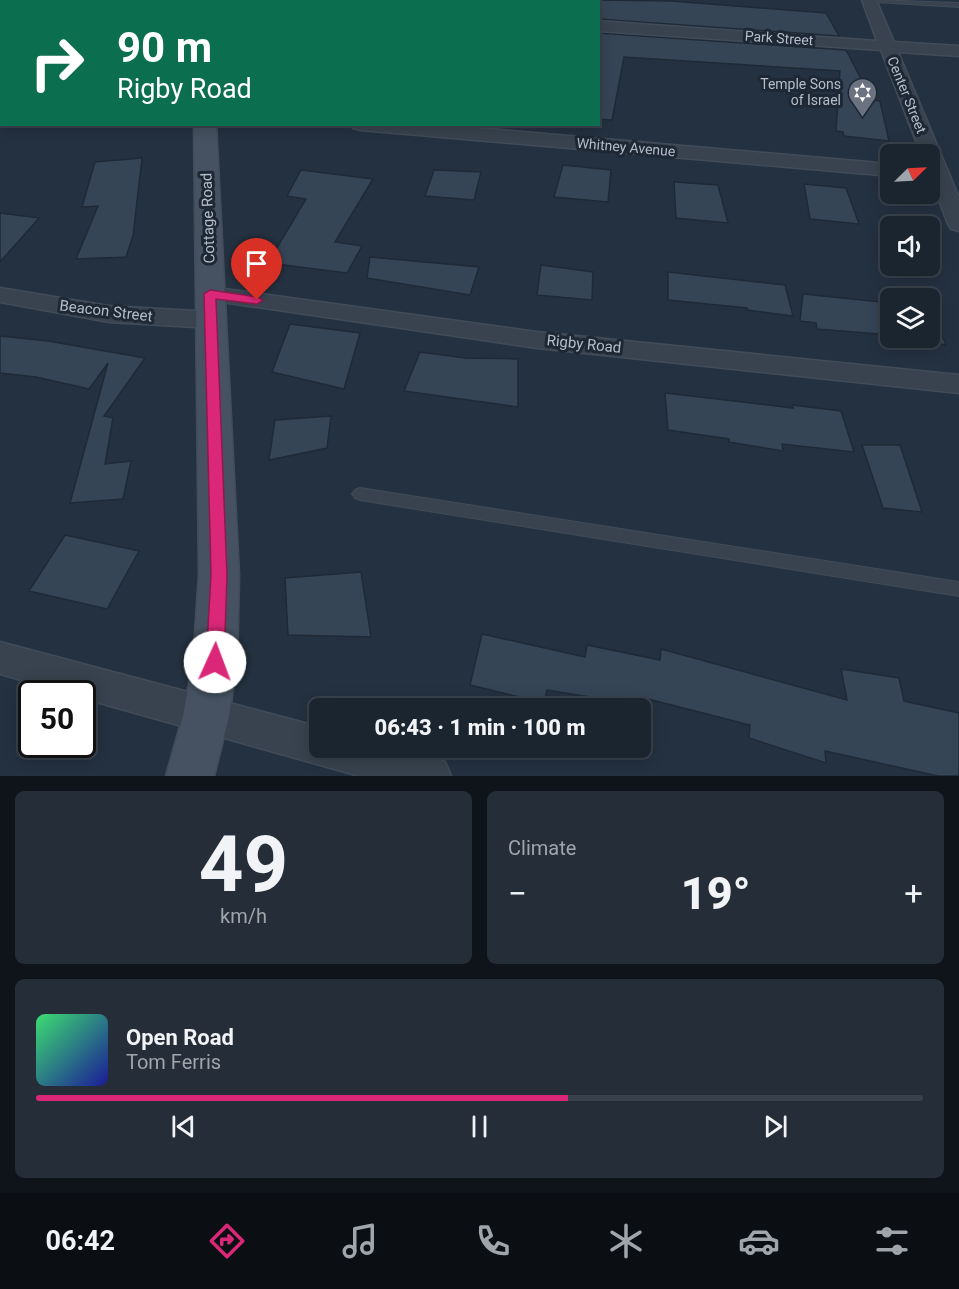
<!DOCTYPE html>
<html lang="en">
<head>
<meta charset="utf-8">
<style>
  body { margin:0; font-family:Roboto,sans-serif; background:#242d38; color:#f1f3f6; height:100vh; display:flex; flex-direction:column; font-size:22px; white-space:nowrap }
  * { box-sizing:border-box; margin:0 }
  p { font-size:20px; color:#a0a5ab }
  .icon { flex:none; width:33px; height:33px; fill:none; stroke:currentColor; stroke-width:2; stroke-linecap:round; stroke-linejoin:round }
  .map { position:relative; height:776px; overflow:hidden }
  .details { display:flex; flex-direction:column; gap:15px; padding:15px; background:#0f141a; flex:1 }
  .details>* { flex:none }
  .guide { position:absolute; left:0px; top:0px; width:600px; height:126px; box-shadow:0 3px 15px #0003,0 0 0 2px #39424c; background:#0b6e4f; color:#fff; overflow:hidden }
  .needle { width:39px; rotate:66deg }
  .tools { position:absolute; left:880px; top:144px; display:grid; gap:12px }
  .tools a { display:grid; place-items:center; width:60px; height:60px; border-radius:9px; background:#1b2530; box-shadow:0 3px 15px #0003,0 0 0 2px #39424c; font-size:30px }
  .speed { position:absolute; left:18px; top:680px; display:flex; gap:12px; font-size:30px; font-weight:700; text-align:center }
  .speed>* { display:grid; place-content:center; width:78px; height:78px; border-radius:50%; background:#1b2530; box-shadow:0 3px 15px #0003,0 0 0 2px #39424c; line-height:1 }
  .speed .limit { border:3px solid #111; border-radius:9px; background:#fff; color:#111 }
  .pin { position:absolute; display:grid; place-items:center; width:51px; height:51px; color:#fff; margin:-62px -26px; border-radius:50% 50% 50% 0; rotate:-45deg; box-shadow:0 0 6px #0007 }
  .pin .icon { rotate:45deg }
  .me { position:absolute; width:66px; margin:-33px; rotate:2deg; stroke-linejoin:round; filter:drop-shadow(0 0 4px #0008) }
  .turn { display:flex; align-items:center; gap:21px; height:126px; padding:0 18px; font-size:27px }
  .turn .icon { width:78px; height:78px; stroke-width:2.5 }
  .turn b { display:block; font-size:42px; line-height:51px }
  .big { font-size:45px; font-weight:800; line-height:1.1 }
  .details .widget { flex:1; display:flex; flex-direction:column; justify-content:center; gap:9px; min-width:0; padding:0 21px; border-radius:9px; background:#242d38 }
  .details .dial { align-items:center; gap:0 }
  .dial b { font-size:78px; line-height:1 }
  .song { display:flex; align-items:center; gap:18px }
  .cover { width:72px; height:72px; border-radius:9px; background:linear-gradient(135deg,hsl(140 70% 55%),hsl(240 70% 35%)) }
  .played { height:6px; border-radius:3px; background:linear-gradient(90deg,#db2777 60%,#39424c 60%) }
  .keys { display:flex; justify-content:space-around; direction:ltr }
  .heat { display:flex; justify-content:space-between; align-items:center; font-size:33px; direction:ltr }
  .details .tiles { flex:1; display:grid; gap:15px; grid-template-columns:1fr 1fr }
  .widget:last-child { grid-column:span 2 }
  .trip { position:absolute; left:309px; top:698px; width:342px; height:60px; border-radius:9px; background:#1b2530; box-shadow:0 3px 15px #0003,0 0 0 2px #39424c; font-weight:800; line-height:60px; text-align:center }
  .menu { display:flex; height:96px; justify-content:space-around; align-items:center; background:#0b0f13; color:#a0a5ab }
  .menu .icon { width:42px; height:42px }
  .menu .current { color:#db2777 }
  .menu b { font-size:27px; color:#f1f3f6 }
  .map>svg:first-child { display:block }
</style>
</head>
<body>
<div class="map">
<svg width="959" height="776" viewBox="0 0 959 776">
  <rect width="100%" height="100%" fill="#243140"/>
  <path fill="#364556" stroke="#1f2a36" stroke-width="1.5" d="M598 0 671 1 826 13 839 36 598 19Z
    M598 33 846 50 872 100 880 101 889 141 844 136 843 132 836 131 840 71 624 57 612 120 598 119Z
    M142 158 133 236 126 257 76 259 98 206 82 207 95 162Z
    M563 165 611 170 608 202 554 197Z
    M301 170 373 179 335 242 362 246 347 273 268 263 306 199 287 196Z
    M434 170 481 172 474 200 425 196Z
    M674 182 718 185 728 223 676 218Z
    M804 184 846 188 859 224 810 219Z
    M0 213 39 218 0 262Z
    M370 257 479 267 470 295 367 278Z
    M541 265 593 272 592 300 537 295Z
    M668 272 785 285 793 316 747 310V308L668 300Z
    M803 294 891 303V335L817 329 816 323 800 321Z
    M930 307 946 345 903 338H930Z
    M290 324 360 333 344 389 272 372Z
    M0 336 48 341 145 358 104 416 113 418 105 464 131 461 123 499 70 503 108 363 89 389 36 377 0 373Z
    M420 352 465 358 518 359V407L404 391Z
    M665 393 793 408 792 405 841 411 854 452 782 444 783 451 729 442V439L668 430Z
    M331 416 327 448 269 460 275 420Z
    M862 445H900L922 512 883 508Z
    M65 535 139 551 107 609 29 591Z
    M361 572 371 637 288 635 285 578Z
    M482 634 585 657 587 645 660 660 661 649 847 700 841 669 899 678 904 701 959 713V776H938L825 751 826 763 749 738 750 725 648 699 647 706 547 690 544 703 470 685Z"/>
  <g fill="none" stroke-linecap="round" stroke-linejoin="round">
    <defs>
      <path id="lane" d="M872 0 959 3V7L876 2Z
        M360 488 959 582V596L360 500 355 498 352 494 355 490Z"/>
      <path id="street" d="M79 0H94L78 2Z
        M212 0H248L249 2H213Z
        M862 0H876L894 42 959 46V56L898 52 959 198V231L951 229 948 224 930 177V154H921L881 50 598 31V21L877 41Z
        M2 49V60H0V50Z
        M351 124H431L891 164V176L360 130 353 128Z
        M210 287 537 332 959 375V393L537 348 202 299 198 294 202 289Z
        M0 288 109 306 212 312 221 314 224 320 221 326 212 328 109 322 0 302Z
        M0 642 320 727V747C366 747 400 744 445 762L451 776H359L82 698V693H66L0 674Z"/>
      <path id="secondary" d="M194 0H212V2H194Z
        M194 124H216L239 575 237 662 229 716 214 776H166L183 716 193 662 199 575Z"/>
    </defs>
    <use href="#lane" stroke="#414c58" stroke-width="2"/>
    <use href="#street" stroke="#414c58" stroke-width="3"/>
    <use href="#secondary" stroke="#414c58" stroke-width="3"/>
    <use href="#lane" fill="#38434f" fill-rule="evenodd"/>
    <use href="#street" fill="#38434f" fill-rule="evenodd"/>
    <use href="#secondary" fill="#465262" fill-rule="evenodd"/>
  </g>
  <path fill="#db2777" stroke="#8e194d" stroke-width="1.5" d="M210 290 257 297 263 300 257 304 216 299 227 575 224 662 222 668 215 670 209 668 206 662 211 575 204 294Z"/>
  <defs>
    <symbol id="synagogue-pin" viewBox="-11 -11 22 30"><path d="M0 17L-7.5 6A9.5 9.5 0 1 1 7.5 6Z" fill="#6b7280" stroke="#1d2834"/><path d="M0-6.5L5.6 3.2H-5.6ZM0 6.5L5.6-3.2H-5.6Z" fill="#fff"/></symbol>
  </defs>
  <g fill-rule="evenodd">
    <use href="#synagogue-pin" x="846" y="76" width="33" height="45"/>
  </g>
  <g text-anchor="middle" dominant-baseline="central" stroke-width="6" stroke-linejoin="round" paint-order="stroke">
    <g font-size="14" fill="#b4bdca" stroke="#1d2834">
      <text transform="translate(779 38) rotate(4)">Park Street</text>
      <text transform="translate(907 95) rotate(68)">Center Street</text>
      <text transform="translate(626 147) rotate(5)">Whitney Avenue</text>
    </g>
    <g font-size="14" fill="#b4bdca" stroke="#1d2834" text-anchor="end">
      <text x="841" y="84">Temple Sons<tspan x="841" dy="16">of Israel</tspan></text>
    </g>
    <g font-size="15" fill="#b4bdca" stroke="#1d2834">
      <text transform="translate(208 218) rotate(-92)">Cottage Road</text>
      <text transform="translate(106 311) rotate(7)">Beacon Street</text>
      <text transform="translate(584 344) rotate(6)">Rigby Road</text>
    </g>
  </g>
</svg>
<div class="tools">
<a><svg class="needle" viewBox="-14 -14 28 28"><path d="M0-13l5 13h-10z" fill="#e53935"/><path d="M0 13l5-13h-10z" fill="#a0a5ab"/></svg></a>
<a><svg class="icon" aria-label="sound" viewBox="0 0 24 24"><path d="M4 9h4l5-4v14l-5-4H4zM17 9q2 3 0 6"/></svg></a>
<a><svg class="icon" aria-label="layers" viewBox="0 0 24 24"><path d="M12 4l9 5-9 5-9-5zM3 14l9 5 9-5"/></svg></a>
</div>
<div class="speed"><div class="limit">50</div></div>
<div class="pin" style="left:257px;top:300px;background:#d93025"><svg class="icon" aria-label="arrive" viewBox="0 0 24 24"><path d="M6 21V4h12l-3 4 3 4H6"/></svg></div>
<svg class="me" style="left:215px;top:662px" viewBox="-20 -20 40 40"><circle r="19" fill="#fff"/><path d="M0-13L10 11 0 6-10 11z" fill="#db2777"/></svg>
<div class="trip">06:43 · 1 min · 100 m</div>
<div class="guide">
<div class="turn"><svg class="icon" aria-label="right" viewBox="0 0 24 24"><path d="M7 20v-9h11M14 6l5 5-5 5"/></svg><div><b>90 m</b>Rigby Road</div></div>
</div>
</div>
<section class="details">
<div class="tiles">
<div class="widget dial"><b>49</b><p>km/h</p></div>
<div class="widget"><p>Climate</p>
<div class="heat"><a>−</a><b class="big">19°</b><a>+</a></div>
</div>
<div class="widget">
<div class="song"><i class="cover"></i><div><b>Open Road</b><p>Tom Ferris</p></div></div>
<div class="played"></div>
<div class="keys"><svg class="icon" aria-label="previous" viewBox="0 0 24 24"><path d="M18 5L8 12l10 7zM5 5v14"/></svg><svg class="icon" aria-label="pause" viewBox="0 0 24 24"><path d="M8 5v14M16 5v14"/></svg><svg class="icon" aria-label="next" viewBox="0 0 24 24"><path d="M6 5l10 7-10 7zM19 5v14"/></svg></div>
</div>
</div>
</section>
<nav class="menu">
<b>06:42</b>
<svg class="icon current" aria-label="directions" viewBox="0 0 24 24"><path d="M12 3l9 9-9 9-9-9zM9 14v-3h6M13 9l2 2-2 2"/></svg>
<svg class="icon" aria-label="music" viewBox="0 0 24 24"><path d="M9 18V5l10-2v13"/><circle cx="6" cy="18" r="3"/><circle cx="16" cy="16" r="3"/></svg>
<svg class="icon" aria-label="phone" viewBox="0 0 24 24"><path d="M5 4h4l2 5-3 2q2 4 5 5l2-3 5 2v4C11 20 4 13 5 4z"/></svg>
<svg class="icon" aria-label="climate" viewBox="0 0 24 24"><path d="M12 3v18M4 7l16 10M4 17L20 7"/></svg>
<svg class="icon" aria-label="car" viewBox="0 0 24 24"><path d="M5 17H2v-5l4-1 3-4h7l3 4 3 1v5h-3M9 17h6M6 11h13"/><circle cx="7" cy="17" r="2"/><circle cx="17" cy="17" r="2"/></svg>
<svg class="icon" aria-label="filters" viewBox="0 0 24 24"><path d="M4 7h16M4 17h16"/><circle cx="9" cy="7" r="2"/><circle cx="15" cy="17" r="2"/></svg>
</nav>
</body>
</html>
